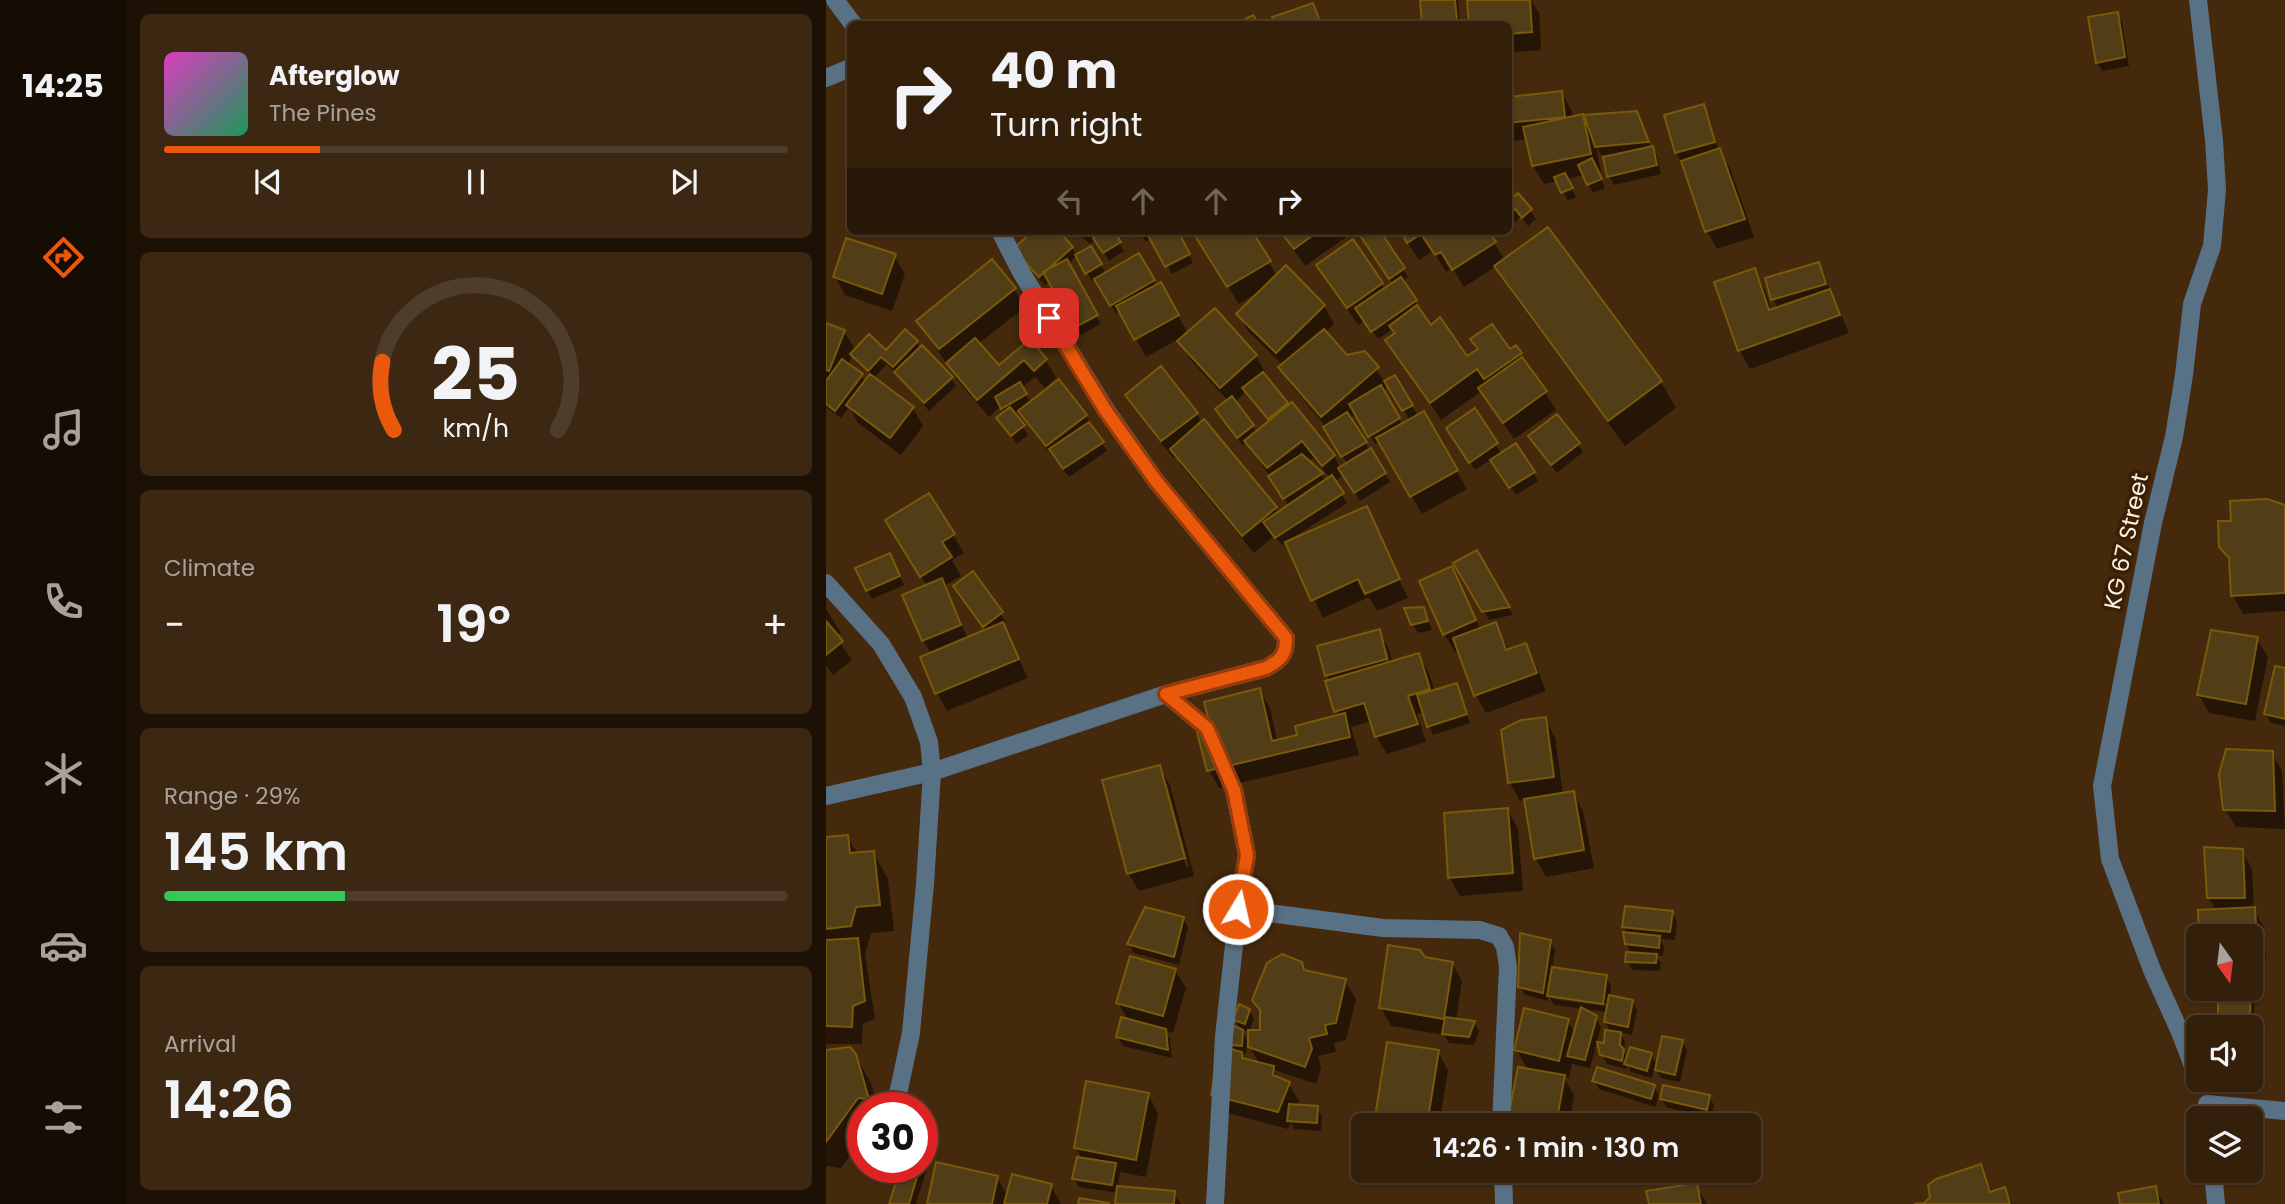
<!DOCTYPE html>
<html lang="en">
<head>
<meta charset="utf-8">
<style>
  body { margin:0; font-family:Poppins,sans-serif; background:#3c2713; color:#f1f3f6; height:100vh; display:flex; flex-direction:column; font-size:26px; white-space:nowrap }
  * { box-sizing:border-box; margin:0 }
  p { font-size:23px; color:#a9a29c }
  .icon { flex:none; width:38px; height:38px; fill:none; stroke:currentColor; stroke-width:2; stroke-linecap:round; stroke-linejoin:round }
  .map { position:relative; flex:1; overflow:hidden }
  .drawer { display:flex; flex-direction:column; gap:14px; padding:14px; background:#1d1106; width:700px }
  .drawer>* { flex:none }
  .top-card { position:absolute; left:21px; top:21px; width:665px; height:214px; border-radius:10px; box-shadow:0 2px 5px #0004,0 0 0 2px #4e3d2b; background:#341f0a; color:#f1f3f6; overflow:hidden }
  .needle { width:46px; rotate:166deg }
  .fabs { position:absolute; left:1360px; top:924px; display:grid; gap:14px }
  .fabs a { display:grid; place-items:center; width:77px; height:77px; border-radius:10px; background:#341f0a; box-shadow:0 2px 5px #0004,0 0 0 2px #4e3d2b; font-size:35px }
  .speed { position:absolute; left:21px; top:1092px; display:flex; gap:14px; font-size:35px; font-weight:700; text-align:center }
  .speed>* { display:grid; place-content:center; width:91px; height:91px; border-radius:50%; background:#341f0a; box-shadow:0 2px 5px #0004,0 0 0 2px #4e3d2b; line-height:1 }
  .speed .limit { border:10px solid #d22; background:#fff; color:#111 }
  .pin { position:absolute; display:grid; place-items:center; width:60px; height:60px; color:#fff; margin:-30px; border-radius:14px; box-shadow:0 4px 10px #0006 }
  .me { position:absolute; width:77px; margin:-38px; rotate:9deg; stroke-linejoin:round; filter:drop-shadow(0 0 5px #0008) }
  .turn { display:flex; align-items:center; gap:24px; height:147px; padding:0 28px; font-size:32px }
  .turn .icon { width:91px; height:91px; stroke-width:2.5 }
  .turn b { display:block; font-size:49px; line-height:60px }
  .lanes { display:flex; align-items:center; height:66px; padding:0 28px; background:#0003; justify-content:center; gap:35px; direction:ltr }
  .lanes .off { opacity:.35 }
  .big { font-size:52px; font-weight:600; line-height:1.1 }
  .drawer .tile { flex:1; display:flex; flex-direction:column; justify-content:center; gap:10px; min-width:0; padding:0 24px; border-radius:10px; background:#3c2713 }
  .drawer .dial { align-items:center; gap:0 }
  .dial svg { height:182px; overflow:visible; fill:none; stroke:#4e3d2b; stroke-width:7; stroke-linecap:round; text-anchor:middle }
  .dial text { fill:#f1f3f6; stroke:none }
  .song { display:flex; align-items:center; gap:21px }
  .cover { width:84px; height:84px; border-radius:10px; background:linear-gradient(135deg,hsl(310 70% 55%),hsl(150 70% 35%)) }
  .played { height:7px; border-radius:4px; background:linear-gradient(90deg,#ea580c 25%,#4e3d2b 25%) }
  .keys { display:flex; justify-content:space-around; direction:ltr }
  .heat { display:flex; justify-content:space-between; align-items:center; font-size:38px; direction:ltr }
  .charge { height:10px; border-radius:5px; background:linear-gradient(90deg,#34c759 29%,#4e3d2b 0) }
  .trip { position:absolute; left:525px; top:1113px; width:410px; height:70px; border-radius:10px; background:#341f0a; box-shadow:0 2px 5px #0004,0 0 0 2px #4e3d2b; font-weight:600; line-height:70px; text-align:center }
  main { display:flex; flex:1; min-height:0 }
  .menu { display:flex; flex-direction:column; width:126px; justify-content:space-around; align-items:center; background:#150c04; color:#a9a29c }
  .menu .icon { width:49px; height:49px }
  .menu .on { color:#ea580c }
  .menu b { font-size:32px; color:#f1f3f6 }
  .map>svg:first-child { display:block }
</style>
</head>
<body>
<main>
<nav class="menu">
<b>14:25</b>
<svg class="icon on" aria-label="directions" viewBox="0 0 24 24"><path d="M12 3l9 9-9 9-9-9zM9 14v-3h6M13 9l2 2-2 2"/></svg>
<svg class="icon" aria-label="music" viewBox="0 0 24 24"><path d="M9 18V5l10-2v13"/><circle cx="6" cy="18" r="3"/><circle cx="16" cy="16" r="3"/></svg>
<svg class="icon" aria-label="phone" viewBox="0 0 24 24"><path d="M5 4h4l2 5-3 2q2 4 5 5l2-3 5 2v4C11 20 4 13 5 4z"/></svg>
<svg class="icon" aria-label="climate" viewBox="0 0 24 24"><path d="M12 3v18M4 7l16 10M4 17L20 7"/></svg>
<svg class="icon" aria-label="car" viewBox="0 0 24 24"><path d="M5 17H2v-5l4-1 3-4h7l3 4 3 1v5h-3M9 17h6M6 11h13"/><circle cx="7" cy="17" r="2"/><circle cx="17" cy="17" r="2"/></svg>
<svg class="icon" aria-label="filters" viewBox="0 0 24 24"><path d="M4 7h16M4 17h16"/><circle cx="9" cy="7" r="2"/><circle cx="15" cy="17" r="2"/></svg>
</nav>
<section class="drawer">
<div class="tile">
<div class="song"><i class="cover"></i><div><b>Afterglow</b><p>The Pines</p></div></div>
<div class="played"></div>
<div class="keys"><svg class="icon" aria-label="previous" viewBox="0 0 24 24"><path d="M18 5L8 12l10 7zM5 5v14"/></svg><svg class="icon" aria-label="pause" viewBox="0 0 24 24"><path d="M8 5v14M16 5v14"/></svg><svg class="icon" aria-label="next" viewBox="0 0 24 24"><path d="M6 5l10 7-10 7zM19 5v14"/></svg></div>
</div>
<div class="tile dial"><svg viewBox="0 0 100 80">
<path d="M14 69A42 42 0 1 1 86 69"/>
<path d="M14 69A42 42 0 0 1 9 39" stroke="#ea580c"/>
<text x="50" y="56" font-size="32" font-weight="700">25</text>
<text x="50" y="72" font-size="11">km/h</text>
</svg></div>
<div class="tile"><p>Climate</p>
<div class="heat"><a>−</a><b class="big">19°</b><a>+</a></div>
</div>
<div class="tile"><p>Range · 29%</p><b class="big">145 km</b><div class="charge"></div></div>
<div class="tile"><p>Arrival</p><b class="big">14:26</b></div>
</section>
<div class="map">
<svg width="1459" height="1204" viewBox="0 0 1459 1204">
  <rect width="100%" height="100%" fill="#45290d"/>
  <path fill="#0007" fill-rule="evenodd" d="M596 0H632L634 24H599Z
    M637 0H705L713 13 715 50 682 53V24H644L643 0Z
    M486 5 497 24H450L448 19Z
    M1291 14 1296 22 1303 66 1276 71 1271 62Z
    M736 93 746 111 747 118 756 116 761 125 810 113 825 148 831 156 835 174 788 185 783 176 786 154 775 155 770 145 775 172H772L779 188 767 193 758 175 741 179 750 197 742 201 732 181 718 184 707 166 702 139 682 142V99Z
    M877 106 882 115 892 150 904 168 928 237 891 249 881 231 851 153 840 117Z
    M682 171 687 181 682 183Z
    M692 195 710 219 702 226 695 217 682 227V199L684 201Z
    M210 231H230L246 248 251 256 242 264 275 324 255 335 224 280 219 285 194 258Z
    M251 231H286L298 251 283 261 270 239 264 244Z
    M313 231H351L367 263 346 274 326 238 320 242Z
    M367 231H424L451 276 498 306 508 324 499 333 520 357 538 353 559 382 568 377 592 416 597 413 641 489 596 514 554 441 549 444 530 413 524 419 564 482 534 501 518 474 508 482 521 503 465 539 466 541 540 509 582 598 551 611 543 597 497 618 461 542 456 545 448 536 428 553 356 467 350 456 347 458 312 413 302 395 371 414 376 423 453 513 463 506 421 442 417 446 396 418 402 401 364 359 353 339 320 357 295 311 290 314 270 279 266 281 251 256 264 248 280 274 312 255 330 286 345 302 362 334 430 356 440 374 438 376 462 407 508 456 515 469 522 465 500 427 465 385 454 367 457 365 423 332 412 314 432 292 413 304ZM563 385 584 421 576 425 557 391ZM420 392 444 422 431 433 409 402ZM487 458 505 479 500 482 495 474 482 462Z
    M454 231H529L479 266Z
    M532 231H552L582 277 576 282 605 327 641 358 683 352 689 347 730 410 688 439 656 391 615 420 561 340 570 334 567 329 552 339 539 321 532 325 492 266 555 284 559 290 567 284Z
    M574 231H661L679 261 835 382 850 408 799 446 686 293 671 266 638 287 626 268 620 272 607 251 593 260Z
    M68 256 79 274 66 311 19 295 9 277Z
    M993 264 1023 333 924 369 914 351 891 284 928 270 938 288 946 311 952 309 947 299Z
    M188 289 199 307 152 344 172 368 204 341 220 360 230 378 219 388 209 377 196 388 205 403 260 416 281 451 243 477 205 429 194 410 187 413 202 435 191 444 172 418 179 413 175 406 163 417 132 381 92 321Z
    M0 325 18 331 30 351 60 352 90 342 95 349 125 378 130 386 103 411 61 364 47 379 87 408 97 426 75 455 32 423 23 407 15 418 0 407ZM26 355 31 363 45 375 39 382 35 375 22 366Z
    M648 411 676 454 707 472 712 481 690 495 666 459 649 470 627 437Z
    M752 444 757 452 731 473 709 445Z
    M103 496 138 553 126 560 135 576 118 586 142 639 160 631 134 595 146 574 180 622 176 625 202 678 121 711 111 693 105 654 97 640 101 586 72 539Z
    M1440 501 1459 507V611L1417 614 1407 596 1405 565 1394 547 1407 522Z
    M650 552 687 615 663 620 630 564Z
    M68 563 78 585 46 599 41 590Z
    M625 568 655 630 669 624 683 651 699 645 709 663 720 691 660 713 650 695 633 650 629 652 618 634Z
    M598 608 606 630 592 633 587 624Z
    M0 609 15 633 9 635 26 660 7 675 0 666Z
    M553 631 563 649 567 663 592 655 603 673 609 692 630 685 644 723 607 735 598 712 591 714 600 742 561 754 550 736 546 721 525 727 533 755 393 788 383 770 433 690 444 708 451 741 473 736 513 716 493 647ZM557 649H561L565 668H562Z
    M1431 639 1442 657 1429 721 1383 713 1373 695Z
    M1450 668 1459 670V726L1445 723 1440 714Z
    M719 719 729 737 737 794 747 793 757 811 768 868 720 877 710 859 700 800 694 801 684 783Z
    M1446 753 1456 771 1459 829 1410 827 1399 809Z
    M333 767 344 785 368 876 313 891 302 873ZM338 784H341L363 866 360 867Z
    M681 809 692 828 697 891 634 896 624 878Z
    M21 837 32 854 47 852 62 879 68 931 45 933 39 954 49 1019 37 1024 36 1044H0V839Z
    M1416 851 1426 869 1428 910 1438 927 1440 961H1424V936H1375L1374 912 1390 911 1383 898Z
    M846 913 851 921 849 940 834 939 838 946 837 956 830 955 835 964 834 971 806 970 801 961 806 954 800 944 802 934 798 927Z
    M357 919 362 927 353 965 308 953 303 944Z
    M724 941 729 950 726 969 780 977 785 985 784 997 806 1001 811 1010 806 1035 794 1032 799 1042 798 1053 802 1059 825 1055 831 1065 856 1042 861 1050 854 1082 835 1078 829 1067 826 1078 805 1072 801 1065 800 1069 781 1064 776 1055 785 1032 779 1022 781 1012 728 1005 722 994V1001L699 995 694 986ZM727 995 786 1004V1007L727 999Z
    M598 958 626 963 636 981 630 1020 648 1022 653 1031 648 1045 623 1043 618 1035 565 1026 555 1008Z
    M475 964 480 972 519 981 530 999 520 1040 508 1043 510 1052 492 1056 495 1069 490 1084 448 1070 453 1080 462 1083 473 1101 471 1106 491 1108 496 1116 495 1131 468 1129 465 1122 462 1129 398 1112 410 1052 405 1045 415 1031 409 1020 423 1010 428 1019 423 1032 436 1031ZM415 1029 424 1032V1047L434 1065 419 1061 415 1054H420L421 1040Z
    M349 970 360 988 347 1033 339 1031 344 1039 346 1058 297 1046 292 1037 303 1021 292 1003Z
    M1424 983 1429 991 1428 1026 1399 1025 1394 1017V989H1424Z
    M770 1018 775 1027 764 1068 746 1064 743 1078 738 1077 748 1095 743 1125H684L683 1123 702 1070 690 1049 742 1021 749 1033Z
    M0 1052 29 1055 45 1083 52 1108H37V1138L15 1168 0 1166Z
    M612 1052 622 1070 613 1125H551L550 1123Z
    M768 1081 828 1087 833 1095 829 1107 773 1089Z
    M322 1094 332 1113 320 1177 294 1172 291 1188 348 1193 355 1204H291L292 1193 253 1187 248 1179 256 1159 250 1148Z
    M883 1097 888 1105 885 1118 840 1107 835 1098Z
    M96 1161 101 1168 90 1204H65L77 1167H96Z
    M1154 1166 1167 1193 1178 1189 1187 1204H1100Z
    M601 1171H622L620 1183 605 1181Z
    M171 1178 182 1196 225 1186 235 1204H103Z
    M870 1185 881 1204H824Z
    M1329 1188 1338 1204H1296Z"/>
  <path fill="#513e17" stroke="#7a5909" stroke-width="2" d="M594 0H629L631 21 596 24Z
    M641 0H704L706 32 682 34V24H643Z
    M487 3 495 24H449L446 17Z
    M1292 12 1299 57 1270 63 1262 17Z
    M427 15 433 24H410Z
    M736 91 739 117 682 123V97Z
    M878 104 889 142 849 153 838 115Z
    M811 111 823 142 769 147 758 115Z
    M757 114 765 154 706 166 697 127Z
    M827 146 831 165 781 177 777 157Z
    M894 148 919 219 879 232 855 161Z
    M766 158 776 179 761 185 752 165Z
    M739 173 747 188 735 193 728 177Z
    M692 193 706 209 696 218 689 209 682 215V196L685 199Z
    M722 227 836 381 782 421 668 266Z
    M207 231H233L247 247 213 277 187 249Z
    M278 231H288L295 242 277 253 267 238Z
    M322 231H352L364 254 339 267 320 232Z
    M366 231H426L445 261 401 287Z
    M454 231H493L468 249Z
    M531 231H554L579 268 563 279Z
    M574 231H663L670 242 626 270 615 252 609 255 595 234 581 243Z
    M20 238 70 254 56 294 7 277Z
    M527 239 557 283 521 308 490 265Z
    M265 246 276 264 259 274 249 255Z
    M313 253 329 280 284 306 268 279Z
    M166 259 190 288 113 349 90 321Z
    M241 259 272 315 248 328 217 272Z
    M993 262 1000 284 945 300 939 278Z
    M460 265 499 305 450 353 410 314Z
    M929 268 943 310 1004 289 1014 315 912 351 888 282Z
    M575 277 591 300 545 332 529 308Z
    M335 282 353 315 308 340 290 306Z
    M591 305 605 325 614 317 641 356 652 349 644 339 666 324 684 349 690 345 696 353 658 379 651 369 604 403 559 340 569 333 563 326Z
    M389 308 431 355 394 388 351 341Z
    M0 323 19 330 3 371 0 370Z
    M79 329 92 341 67 367 55 357 42 371 24 354 43 334 60 350Z
    M498 329 521 355 539 351 553 367 495 417 452 367Z
    M149 338 173 365 204 339 221 359 208 371 198 360 151 400 120 363Z
    M96 345 127 377 98 403 68 372Z
    M696 357 721 391 677 423 652 388Z
    M16 359 37 374 9 411 0 404V381Z
    M335 366 372 413 335 441 299 395Z
    M437 372 462 403 442 419 416 388Z
    M44 374 88 407 64 438 20 405Z
    M569 375 587 405 576 411 558 381Z
    M233 379 261 415 220 446 192 411Z
    M194 382 201 394 175 409 169 397Z
    M555 385 574 418 542 437 523 404Z
    M406 396 428 425 411 438 389 409Z
    M466 402 509 455 496 466 476 441 441 468 418 441Z
    M184 407 199 425 185 436 170 418Z
    M649 408 672 443 643 463 620 428Z
    M598 411 632 470 584 497 550 438Z
    M521 412 541 442 515 457 497 427Z
    M731 414 754 443 725 465 702 436Z
    M378 419 451 507 416 536 344 449Z
    M263 422 278 442 237 469 223 449Z
    M690 443 709 472 683 488 664 460Z
    M545 448 560 473 528 493 512 468Z
    M476 454 497 473 457 499 442 476Z
    M506 475 518 493 449 538 437 522Z
    M103 493 129 534 116 542 126 557 94 577 59 520Z
    M1441 499 1459 505V593L1405 596 1403 558 1393 547 1392 521H1405L1404 501Z
    M541 506 574 579 539 594 532 579 485 601 459 542Z
    M651 550 684 607 656 612 627 563Z
    M64 553 74 576 40 591 29 568Z
    M626 566 650 620 617 635 593 581Z
    M147 571 177 612 157 627 127 586Z
    M116 578 135 625 96 641 76 595Z
    M598 607 602 621 585 625 578 608Z
    M0 621 17 641 0 655Z
    M177 622 193 659 109 694 94 657Z
    M670 622 680 650 700 643 711 673 648 696 627 638Z
    M554 629 561 659 499 676 491 646Z
    M1385 630 1432 637 1420 704 1371 695Z
    M593 653 604 689 582 696 592 724 549 737 538 703 508 712 499 681Z
    M1449 666 1459 668V719L1438 714Z
    M631 683 641 714 601 727 591 695Z
    M434 688 446 741 471 735 469 726 519 713 524 737 381 771 371 732 385 729 378 702Z
    M720 717 728 777 682 783 675 730 695 720Z
    M1400 749 1447 751 1449 811 1397 810 1393 774Z
    M334 765 359 858 301 874 276 780Z
    M748 791 758 850 708 859 698 799Z
    M682 808 687 873 622 878 618 813Z
    M22 835 24 853 48 851 54 905 30 907 25 926 0 929V837Z
    M1378 847 1417 849 1419 898H1381Z
    M799 906 847 911 844 932 796 927Z
    M319 907 358 917 348 957 301 944Z
    M1429 907 1431 943H1424V936H1373L1372 910Z
    M797 932 834 936 833 948 799 944Z
    M694 933 725 940 717 993 692 987Z
    M32 938 39 1001 27 1006 26 1027 0 1026V940Z
    M562 945 594 950 599 957 627 962 618 1019 553 1008Z
    M800 952 831 954 830 963 799 962Z
    M456 954 476 962 478 970 520 979 510 1023 499 1025 501 1034 483 1038 486 1049 479 1067 422 1047V1030H434V1010L426 1000 441 963Z
    M304 956 350 969 337 1016 290 1003Z
    M726 967 781 975 777 1004 721 996Z
    M1425 980 1424 1017H1392V989H1424Z
    M783 995 807 1000 802 1027 778 1022Z
    M413 1004 424 1009 419 1024 407 1020Z
    M755 1007 771 1016 759 1060 741 1056Z
    M698 1008 743 1019 733 1061 688 1050Z
    M295 1017 340 1029 342 1050 290 1037Z
    M619 1017 649 1021 643 1037 616 1034Z
    M406 1025 417 1030 416 1046 404 1045Z
    M779 1030 795 1032 794 1045 798 1049 796 1061 774 1055 771 1042 778 1043Z
    M836 1036 857 1040 849 1075 829 1070Z
    M561 1042 613 1050 601 1125 548 1123Z
    M393 1046 416 1052V1058L448 1066 447 1075 464 1082 452 1112 385 1095Z
    M24 1047 30 1054 43 1099 32 1098 0 1142V1050Z
    M804 1047 826 1053 821 1071 798 1064Z
    M692 1067 739 1075 730 1125 681 1123Z
    M771 1067 829 1085 825 1099 766 1081Z
    M260 1081 323 1093 310 1160 248 1148Z
    M837 1085 884 1095 881 1110 834 1099Z
    M463 1104 492 1106 491 1123 461 1121Z
    M251 1157 290 1163 286 1185 246 1179Z
    M110 1162 172 1176 166 1204H101Z
    M1155 1164 1164 1192 1179 1187 1184 1204H1088L1098 1203 1104 1197 1102 1185 1110 1179Z
    M75 1167H94L83 1204H63Z
    M186 1174 226 1184 221 1204H178Z
    M871 1183 875 1204H823L820 1191Z
    M291 1186 349 1191 348 1204H289Z
    M1330 1186 1333 1204H1294L1292 1193Z
    M253 1198 283 1203V1204H252Z"/>
  <g fill="none" stroke-linecap="round" stroke-linejoin="round">
    <path stroke="#587185" stroke-width="18" d="M9 0 27 24
      M1372 0 1388 140 1391 190 1386 246 1366 304 1358 375 1348 437 1327 523 1276 786 1284 859 1326 970 1354 1032 1372 1079
      M0 78 24 68
      M0 583 55 644 87 697 103 742 106 772 99 884 85 1033 69 1108
      M340 694 381 728 408 790 421 855 412 909 398 1036 389 1204
      M0 796 106 772 340 694 440 668C455 660 460 655 460 638L330 481 280 410 195 272 174 231
      M412 909 557 928 654 930 673 936 679 947 682 967 675 1125
      M1381 1104 1459 1111
      M677 1171 678 1204
      M1387 1171 1390 1204"/>
  </g>
  <g fill="none" stroke-linecap="round" stroke-linejoin="round">
    <defs>
      <path id="route" d="M223 318 280 411 330 481 460 638C460 655 455 660 440 668L340 694 381 728 408 790 421 855 412 909"/>
    </defs>
    <use href="#route" stroke="#983908" stroke-width="18"/>
    <use href="#route" stroke="#ea580c" stroke-width="12"/>
  </g>
  <g text-anchor="middle" dominant-baseline="central" stroke-width="7" stroke-linejoin="round" paint-order="stroke">
    <g font-size="23" fill="#fdf1e6" stroke="#3a1f03">
      <text transform="translate(1300 541) rotate(-78)">KG 67 Street</text>
    </g>
  </g>
</svg>
<div class="fabs">
<a><svg class="needle" viewBox="-14 -14 28 28"><path d="M0-13l5 13h-10z" fill="#e53935"/><path d="M0 13l5-13h-10z" fill="#a9a29c"/></svg></a>
<a><svg class="icon" aria-label="sound" viewBox="0 0 24 24"><path d="M4 9h4l5-4v14l-5-4H4zM17 9q2 3 0 6"/></svg></a>
<a><svg class="icon" aria-label="layers" viewBox="0 0 24 24"><path d="M12 4l9 5-9 5-9-5zM3 14l9 5 9-5"/></svg></a>
</div>
<div class="speed"><div class="limit">30</div></div>
<div class="pin" style="left:223px;top:318px;background:#d93025"><svg class="icon" aria-label="arrive" viewBox="0 0 24 24"><path d="M6 21V4h12l-3 4 3 4H6"/></svg></div>
<svg class="me" style="left:412px;top:909px" viewBox="-20 -20 40 40"><circle r="17" fill="#ea580c" stroke="#fff" stroke-width="3"/><path d="M0-11L8 9 0 5-8 9z" fill="#fff"/></svg>
<div class="trip">14:26 · 1 min · 130 m</div>
<div class="top-card">
<div class="turn"><svg class="icon" aria-label="right" viewBox="0 0 24 24"><path d="M7 20v-9h11M14 6l5 5-5 5"/></svg><div><b>40 m</b>Turn right</div></div>
<div class="lanes"><svg class="icon off" aria-label="left" viewBox="0 0 24 24"><path d="M17 20v-9H6M10 6l-5 5 5 5"/></svg><svg class="icon off" aria-label="ahead" viewBox="0 0 24 24"><path d="M12 20V5M6 11l6-6 6 6"/></svg><svg class="icon off" aria-label="ahead" viewBox="0 0 24 24"><path d="M12 20V5M6 11l6-6 6 6"/></svg><svg class="icon" aria-label="right" viewBox="0 0 24 24"><path d="M7 20v-9h11M14 6l5 5-5 5"/></svg></div>
</div>
</div>
</main>
</body>
</html>
